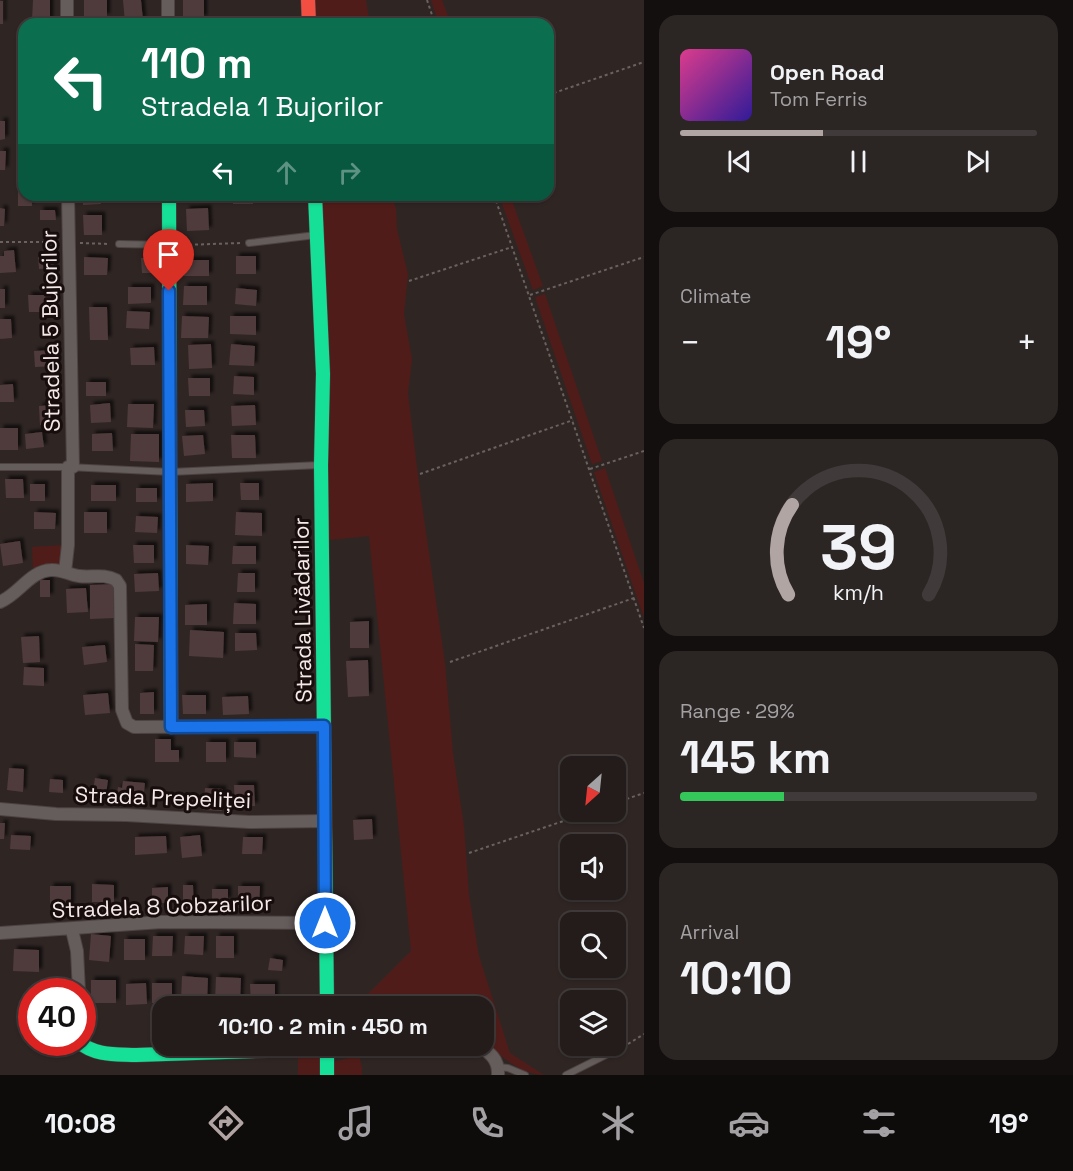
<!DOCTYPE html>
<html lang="en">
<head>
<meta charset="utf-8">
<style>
  body { margin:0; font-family:"Space Grotesk",sans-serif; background:#2b2524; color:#f1f3f6; height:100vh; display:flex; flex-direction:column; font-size:22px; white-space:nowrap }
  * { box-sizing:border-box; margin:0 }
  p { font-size:20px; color:#a3a1a3 }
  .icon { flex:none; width:33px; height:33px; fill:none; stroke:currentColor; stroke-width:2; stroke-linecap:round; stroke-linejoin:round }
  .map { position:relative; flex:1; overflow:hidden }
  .drawer { display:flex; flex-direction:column; gap:15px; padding:15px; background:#130f0f; width:429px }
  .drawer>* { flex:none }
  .guide { position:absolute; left:18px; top:18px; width:536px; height:183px; border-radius:18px; box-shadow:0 2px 4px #0004,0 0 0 2px #403a3a; background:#0b6e4f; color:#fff; overflow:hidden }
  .needle { width:39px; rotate:207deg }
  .tools { position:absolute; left:560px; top:756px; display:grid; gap:12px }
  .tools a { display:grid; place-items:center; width:66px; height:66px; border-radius:12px; background:#231c1b; box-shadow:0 2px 4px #0004,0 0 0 2px #403a3a; font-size:30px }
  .speed { position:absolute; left:18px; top:978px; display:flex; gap:12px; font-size:30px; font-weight:700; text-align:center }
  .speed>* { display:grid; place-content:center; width:78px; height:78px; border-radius:50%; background:#231c1b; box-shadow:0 2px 4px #0004,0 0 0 2px #403a3a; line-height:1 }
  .speed .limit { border:9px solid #d22; background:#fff; color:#111 }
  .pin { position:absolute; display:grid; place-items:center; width:51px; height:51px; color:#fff; margin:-62px -26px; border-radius:50% 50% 50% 0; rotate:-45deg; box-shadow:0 0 6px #0007 }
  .pin .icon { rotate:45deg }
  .me { position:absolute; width:66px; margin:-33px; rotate:0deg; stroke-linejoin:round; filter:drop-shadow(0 0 4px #0008) }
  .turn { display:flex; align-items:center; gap:21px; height:126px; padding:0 24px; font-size:27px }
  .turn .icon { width:78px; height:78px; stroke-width:2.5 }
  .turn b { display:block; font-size:42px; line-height:51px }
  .lanes { display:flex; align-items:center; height:57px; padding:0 24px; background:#0003; justify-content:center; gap:30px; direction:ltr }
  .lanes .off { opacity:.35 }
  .big { font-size:45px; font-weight:800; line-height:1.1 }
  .drawer .card { flex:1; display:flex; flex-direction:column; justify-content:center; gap:9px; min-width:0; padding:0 21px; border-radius:18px; background:#2b2524 }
  .drawer .dial { align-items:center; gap:0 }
  .dial svg { height:156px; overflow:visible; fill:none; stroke:#403a3a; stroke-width:7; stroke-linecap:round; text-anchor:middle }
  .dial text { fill:#f1f3f6; stroke:none }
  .song { display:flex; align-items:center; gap:18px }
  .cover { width:72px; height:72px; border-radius:9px; background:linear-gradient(135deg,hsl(330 70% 55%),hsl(250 70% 35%)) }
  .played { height:6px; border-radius:3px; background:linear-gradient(90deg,#b0a5a3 40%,#403a3a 40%) }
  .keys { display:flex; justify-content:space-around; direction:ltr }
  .heat { display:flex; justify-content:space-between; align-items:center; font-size:33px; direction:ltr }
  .charge { height:9px; border-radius:4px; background:linear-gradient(90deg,#34c759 29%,#403a3a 0) }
  .trip { position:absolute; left:152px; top:996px; width:342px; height:60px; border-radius:18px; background:#231c1b; box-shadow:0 2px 4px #0004,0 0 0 2px #403a3a; font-weight:800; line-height:60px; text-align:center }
  .menu { display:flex; height:96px; justify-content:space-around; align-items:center; background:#0e0b0b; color:#a3a1a3 }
  .menu .icon { width:42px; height:42px }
  .menu .selected { color:#b0a5a3 }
  .menu b { font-size:27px; color:#f1f3f6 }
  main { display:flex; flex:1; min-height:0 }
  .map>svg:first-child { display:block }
</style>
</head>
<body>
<main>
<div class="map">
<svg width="644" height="1075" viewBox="0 0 644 1075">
  <defs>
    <filter id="shadow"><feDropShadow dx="3.5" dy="-3.5" stdDeviation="1.5" flood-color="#0009"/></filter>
  </defs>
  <rect width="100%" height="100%" fill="#2f2624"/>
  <path fill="#501c19" d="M315 0H366L370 24H315Z
    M431 0H442L451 24H439Z
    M322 195H391L396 208 397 229 408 274 404 314 412 359 408 394 420 491 445 663 453 753 464 826 469 895 479 956 510 1053 544 1075C520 1075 500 1055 483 1040V1006H356L411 951 369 536 329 540Z
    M499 195H510L543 286 533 290Z
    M545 294 602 461 592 464 535 297Z
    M605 468 644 583V618L594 472Z
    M63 545 62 560 59 565 33 568 32 547Z
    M322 1053 321 1075H298V1056Z
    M359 1056 362 1067V1075H331V1068L336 1061Z"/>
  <path fill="#503b3a" filter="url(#shadow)" d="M33 0H50V21H32Z
    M84 0H107V17L84 18Z
    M123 0H141L143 20 125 22Z
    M183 0H204V19L183 18Z
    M0 1H3V24H0Z
    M0 121H5V139L0 140Z
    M0 151H6L5 170H0Z
    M18 180H24V195H32V206H18Z
    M83 195H100L101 204 83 205Z
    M132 195H152V199L133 200Z
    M187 195H206V201H187Z
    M233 195H253V204H233Z
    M0 208 5 209 4 226H0Z
    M208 208 209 230 187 231 186 209Z
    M40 210H55L56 220H40Z
    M83 215H102V235H84Z
    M14 250 16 272 0 273V256H4V251Z
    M53 256 54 268 39 269 38 257Z
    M236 256H256V274H236Z
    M84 257 108 258 107 275H84Z
    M141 258H157L158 273H142Z
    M184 260H209V276H184Z
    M184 286H207V305H183Z
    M128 287H151V303L128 304Z
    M236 288 257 290 256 306 235 304Z
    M0 289H5V308H0Z
    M28 295H51V312H29Z
    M89 307H107L108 340H90Z
    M127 311 150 312 149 329 126 328Z
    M182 316 209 317 208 338H181Z
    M230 316H256V335L230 334Z
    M0 319H11L12 338 0 339Z
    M211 344 212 368 189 369 188 345Z
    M231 344 255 346 254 366 229 365Z
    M154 347 155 365H131L130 348Z
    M56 350V366L35 367 34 351Z
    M234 376 254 377V395L233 394Z
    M188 378H210V396H189Z
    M86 382H106V396H86Z
    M13 384 14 402H0V385Z
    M110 403 111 422 91 423 90 405Z
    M128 404H154L153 428 127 427Z
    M56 405 57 424 40 425 39 406Z
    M255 405 256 425 232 426 231 406Z
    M185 410H204L205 426 186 427Z
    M0 428H18V450H0Z
    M42 432 44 447 26 449 25 434Z
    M112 433 113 451H92V434Z
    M131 434H159V462L130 461Z
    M203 435 205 454 184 456 182 436Z
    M231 435H255L256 458H232Z
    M5 479H23L24 498H6Z
    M213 483V501L186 502V484Z
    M240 483H259V500H241Z
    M30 484H45V501H30Z
    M91 485H116V501H91Z
    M136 488H157V502H136Z
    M34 512 56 513 55 529H34Z
    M84 512H107V533H84Z
    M236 512 262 513V536L235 535Z
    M136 516 158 517 157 533 135 532Z
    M20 541 23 563 3 566 0 544Z
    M133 545H154V563H134Z
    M186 545 209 546 208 565 186 564Z
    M233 546H256V564H232Z
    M158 573 159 591 135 592 134 574Z
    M238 573H255V592H237Z
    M40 580H50V597H40Z
    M113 584 114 618 90 619V585Z
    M86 588 88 612 67 613 66 589Z
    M234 603 256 604V624H233Z
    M207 604V625H185V605Z
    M135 617H159L158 642 134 641Z
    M369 621V648H350V622Z
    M190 630 224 632 223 658 189 656Z
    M235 633H256L257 650 235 651Z
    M39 636 40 662 23 663 21 637Z
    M135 644 154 645 153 671H135Z
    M105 645 107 662 84 665 82 647Z
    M368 660 369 696 348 697 346 661Z
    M24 667 44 668V686L23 685Z
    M154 692V714H140V693Z
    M108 693 110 713 85 715 83 695Z
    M182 695H206V714H183Z
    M248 696 249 714 223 715 222 697Z
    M155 739H171V750H179V762H155Z
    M206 742H226V762H206Z
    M234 742H256V758L234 757Z
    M9 768 24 769 23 792 7 790Z
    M95 778 108 780 105 801 92 799Z
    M50 779 63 780V793L49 792Z
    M123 781 145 783 144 792 132 791 131 797 117 796 118 787 122 788Z
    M234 785H254L255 806 235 807Z
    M205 788 223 789 222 811 203 810Z
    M372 819 373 839 354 840 353 820Z
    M0 823H5L4 839H0Z
    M11 835 31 836 30 850 10 849Z
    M200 835 202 856 182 858 180 837Z
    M166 836 167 853 135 855V837Z
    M243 837H263L262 854H242Z
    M92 884 114 885V902H92Z
    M183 885H193L194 909H183Z
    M50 886H71V906H50Z
    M238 886H260L259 909 238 908Z
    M168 887V903H152V888Z
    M212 889H228V901H212Z
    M91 934 111 936 109 962 89 960Z
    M153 936H173L172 956H152Z
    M185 936H204L203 955 184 954Z
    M216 936H234V958H216Z
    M124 939H145V960H124Z
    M14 949 39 950V972L13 971Z
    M270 958 283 960 282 971 268 970Z
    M182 976 208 978 207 1003 181 1002Z
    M216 977 241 978 240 1002H215Z
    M91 980H116V1003H91Z
    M146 983 147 1004 126 1005V984Z
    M152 983H172V1003H152Z
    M250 984H275V1006H251Z"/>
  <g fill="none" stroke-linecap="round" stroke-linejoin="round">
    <defs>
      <path id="lane" d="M249 243 316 235
        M119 244 168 245
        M0 467H68L171 472 320 465
        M498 1067 508 1068 525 1075
        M566 1075 620 1048"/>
      <path id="street" d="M67 0V24
        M168 0V24
        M68 195 73 467
        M65 572 68 545V467
        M0 602C19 594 30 571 51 570 61 569 70 575 79 576 92 578 103 573 116 580L120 586 122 710 127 723 134 727 324 726
        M0 809 56 814 126 815 249 822 325 821
        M72 930 77 951 79 992
        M0 933 162 922 325 923
        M476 1046C490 1051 499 1060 498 1075"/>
      <path id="fast" d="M169 195 171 727
        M315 195 323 374 321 465 327 1006
        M79 1042C95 1056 116 1054 136 1055L409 1046
        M327 1046V1075"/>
      <path id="jam" d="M308 0 309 24"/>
    </defs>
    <use href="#lane" stroke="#4c4342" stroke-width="8"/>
    <use href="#street" stroke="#4c4342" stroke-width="14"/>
    <use href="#fast" stroke="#4c4342" stroke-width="15"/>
    <use href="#jam" stroke="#4c4342" stroke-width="15"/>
    <path stroke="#6a6260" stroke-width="2" stroke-dasharray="3 3" stroke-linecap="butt" d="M427 0 435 24
      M548 95 644 62
      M494 195 644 628
      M0 242H57
      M80 243 110 244
      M183 245 241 243
      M409 281 512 247
      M530 295 644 257
      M590 469 644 451
      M420 474 573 420
      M450 662 634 598
      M615 803 644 793
      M469 853 590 812
      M628 1044 644 1034"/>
    <use href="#lane" stroke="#655d5b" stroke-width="6"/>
    <use href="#street" stroke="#655d5b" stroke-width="12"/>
    <use href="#fast" stroke="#16e098" stroke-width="14"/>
    <use href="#jam" stroke="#f24e42" stroke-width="14"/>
  </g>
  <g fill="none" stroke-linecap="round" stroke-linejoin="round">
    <defs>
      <path id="route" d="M169 291 171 727 324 726 325 923"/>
    </defs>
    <use href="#route" stroke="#114b97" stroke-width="15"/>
    <use href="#route" stroke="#1a73e8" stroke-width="10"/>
  </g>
  <g text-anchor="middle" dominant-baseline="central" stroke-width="6" stroke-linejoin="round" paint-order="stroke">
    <g font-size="22" fill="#f6e9e8" stroke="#160d0c">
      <text transform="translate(50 331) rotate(-91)">Stradela 5 Bujorilor</text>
      <text transform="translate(302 610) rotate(-91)">Strada Livădarilor</text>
      <text transform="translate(163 797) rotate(2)">Strada Prepeliței</text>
      <text transform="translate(162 906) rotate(-2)">Stradela 8 Cobzarilor</text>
    </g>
  </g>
</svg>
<div class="tools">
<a><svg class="needle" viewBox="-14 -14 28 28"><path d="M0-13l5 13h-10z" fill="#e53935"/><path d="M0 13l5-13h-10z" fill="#a3a1a3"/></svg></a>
<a><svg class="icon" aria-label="sound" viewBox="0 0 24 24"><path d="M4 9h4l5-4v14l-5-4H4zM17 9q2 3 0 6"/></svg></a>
<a><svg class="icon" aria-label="search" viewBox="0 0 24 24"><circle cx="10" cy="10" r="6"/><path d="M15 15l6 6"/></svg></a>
<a><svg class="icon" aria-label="layers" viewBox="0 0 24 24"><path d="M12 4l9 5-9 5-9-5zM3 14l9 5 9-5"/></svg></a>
</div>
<div class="speed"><div class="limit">40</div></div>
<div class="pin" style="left:169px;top:291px;background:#d93025"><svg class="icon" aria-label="arrive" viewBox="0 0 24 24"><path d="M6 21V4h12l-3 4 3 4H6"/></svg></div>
<svg class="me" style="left:325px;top:923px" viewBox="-20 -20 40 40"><circle r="17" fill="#1a73e8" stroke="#fff" stroke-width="3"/><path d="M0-11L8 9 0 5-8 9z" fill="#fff"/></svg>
<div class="trip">10:10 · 2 min · 450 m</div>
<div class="guide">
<div class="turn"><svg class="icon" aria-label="left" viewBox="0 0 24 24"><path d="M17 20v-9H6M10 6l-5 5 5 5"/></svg><div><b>110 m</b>Stradela 1 Bujorilor</div></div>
<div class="lanes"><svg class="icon" aria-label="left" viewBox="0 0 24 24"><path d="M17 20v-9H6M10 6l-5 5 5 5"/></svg><svg class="icon off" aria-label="ahead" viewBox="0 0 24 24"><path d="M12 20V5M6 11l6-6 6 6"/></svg><svg class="icon off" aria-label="right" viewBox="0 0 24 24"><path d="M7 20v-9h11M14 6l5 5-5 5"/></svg></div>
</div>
</div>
<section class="drawer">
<div class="card">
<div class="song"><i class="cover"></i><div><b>Open Road</b><p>Tom Ferris</p></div></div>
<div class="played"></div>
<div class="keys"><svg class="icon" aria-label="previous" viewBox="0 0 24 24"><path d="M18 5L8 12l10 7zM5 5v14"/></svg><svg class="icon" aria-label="pause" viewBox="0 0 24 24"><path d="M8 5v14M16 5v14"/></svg><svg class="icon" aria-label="next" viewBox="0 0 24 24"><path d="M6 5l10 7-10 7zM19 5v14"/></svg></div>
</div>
<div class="card"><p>Climate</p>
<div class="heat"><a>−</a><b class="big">19°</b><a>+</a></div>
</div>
<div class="card dial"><svg viewBox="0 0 100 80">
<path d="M14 69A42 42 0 1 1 86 69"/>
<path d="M14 69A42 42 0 0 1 16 23" stroke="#b0a5a3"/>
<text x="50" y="56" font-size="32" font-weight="700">39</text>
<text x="50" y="72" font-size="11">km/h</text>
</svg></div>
<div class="card"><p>Range · 29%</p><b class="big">145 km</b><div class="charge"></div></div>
<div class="card"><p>Arrival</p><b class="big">10:10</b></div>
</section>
</main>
<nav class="menu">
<b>10:08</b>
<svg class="icon selected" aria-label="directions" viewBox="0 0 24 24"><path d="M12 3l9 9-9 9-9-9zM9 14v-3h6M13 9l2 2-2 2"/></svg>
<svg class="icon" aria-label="music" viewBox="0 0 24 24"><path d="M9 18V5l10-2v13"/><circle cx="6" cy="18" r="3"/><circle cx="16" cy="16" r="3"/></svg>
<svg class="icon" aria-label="phone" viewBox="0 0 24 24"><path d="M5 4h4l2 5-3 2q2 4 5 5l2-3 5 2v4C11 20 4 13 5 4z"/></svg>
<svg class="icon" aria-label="climate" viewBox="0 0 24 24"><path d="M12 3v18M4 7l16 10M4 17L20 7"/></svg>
<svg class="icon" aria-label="car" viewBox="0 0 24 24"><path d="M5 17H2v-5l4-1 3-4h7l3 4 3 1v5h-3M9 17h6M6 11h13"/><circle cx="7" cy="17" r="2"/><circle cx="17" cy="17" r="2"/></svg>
<svg class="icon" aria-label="filters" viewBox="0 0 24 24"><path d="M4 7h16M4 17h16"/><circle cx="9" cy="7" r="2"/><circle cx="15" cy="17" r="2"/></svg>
<b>19°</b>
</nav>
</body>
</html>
